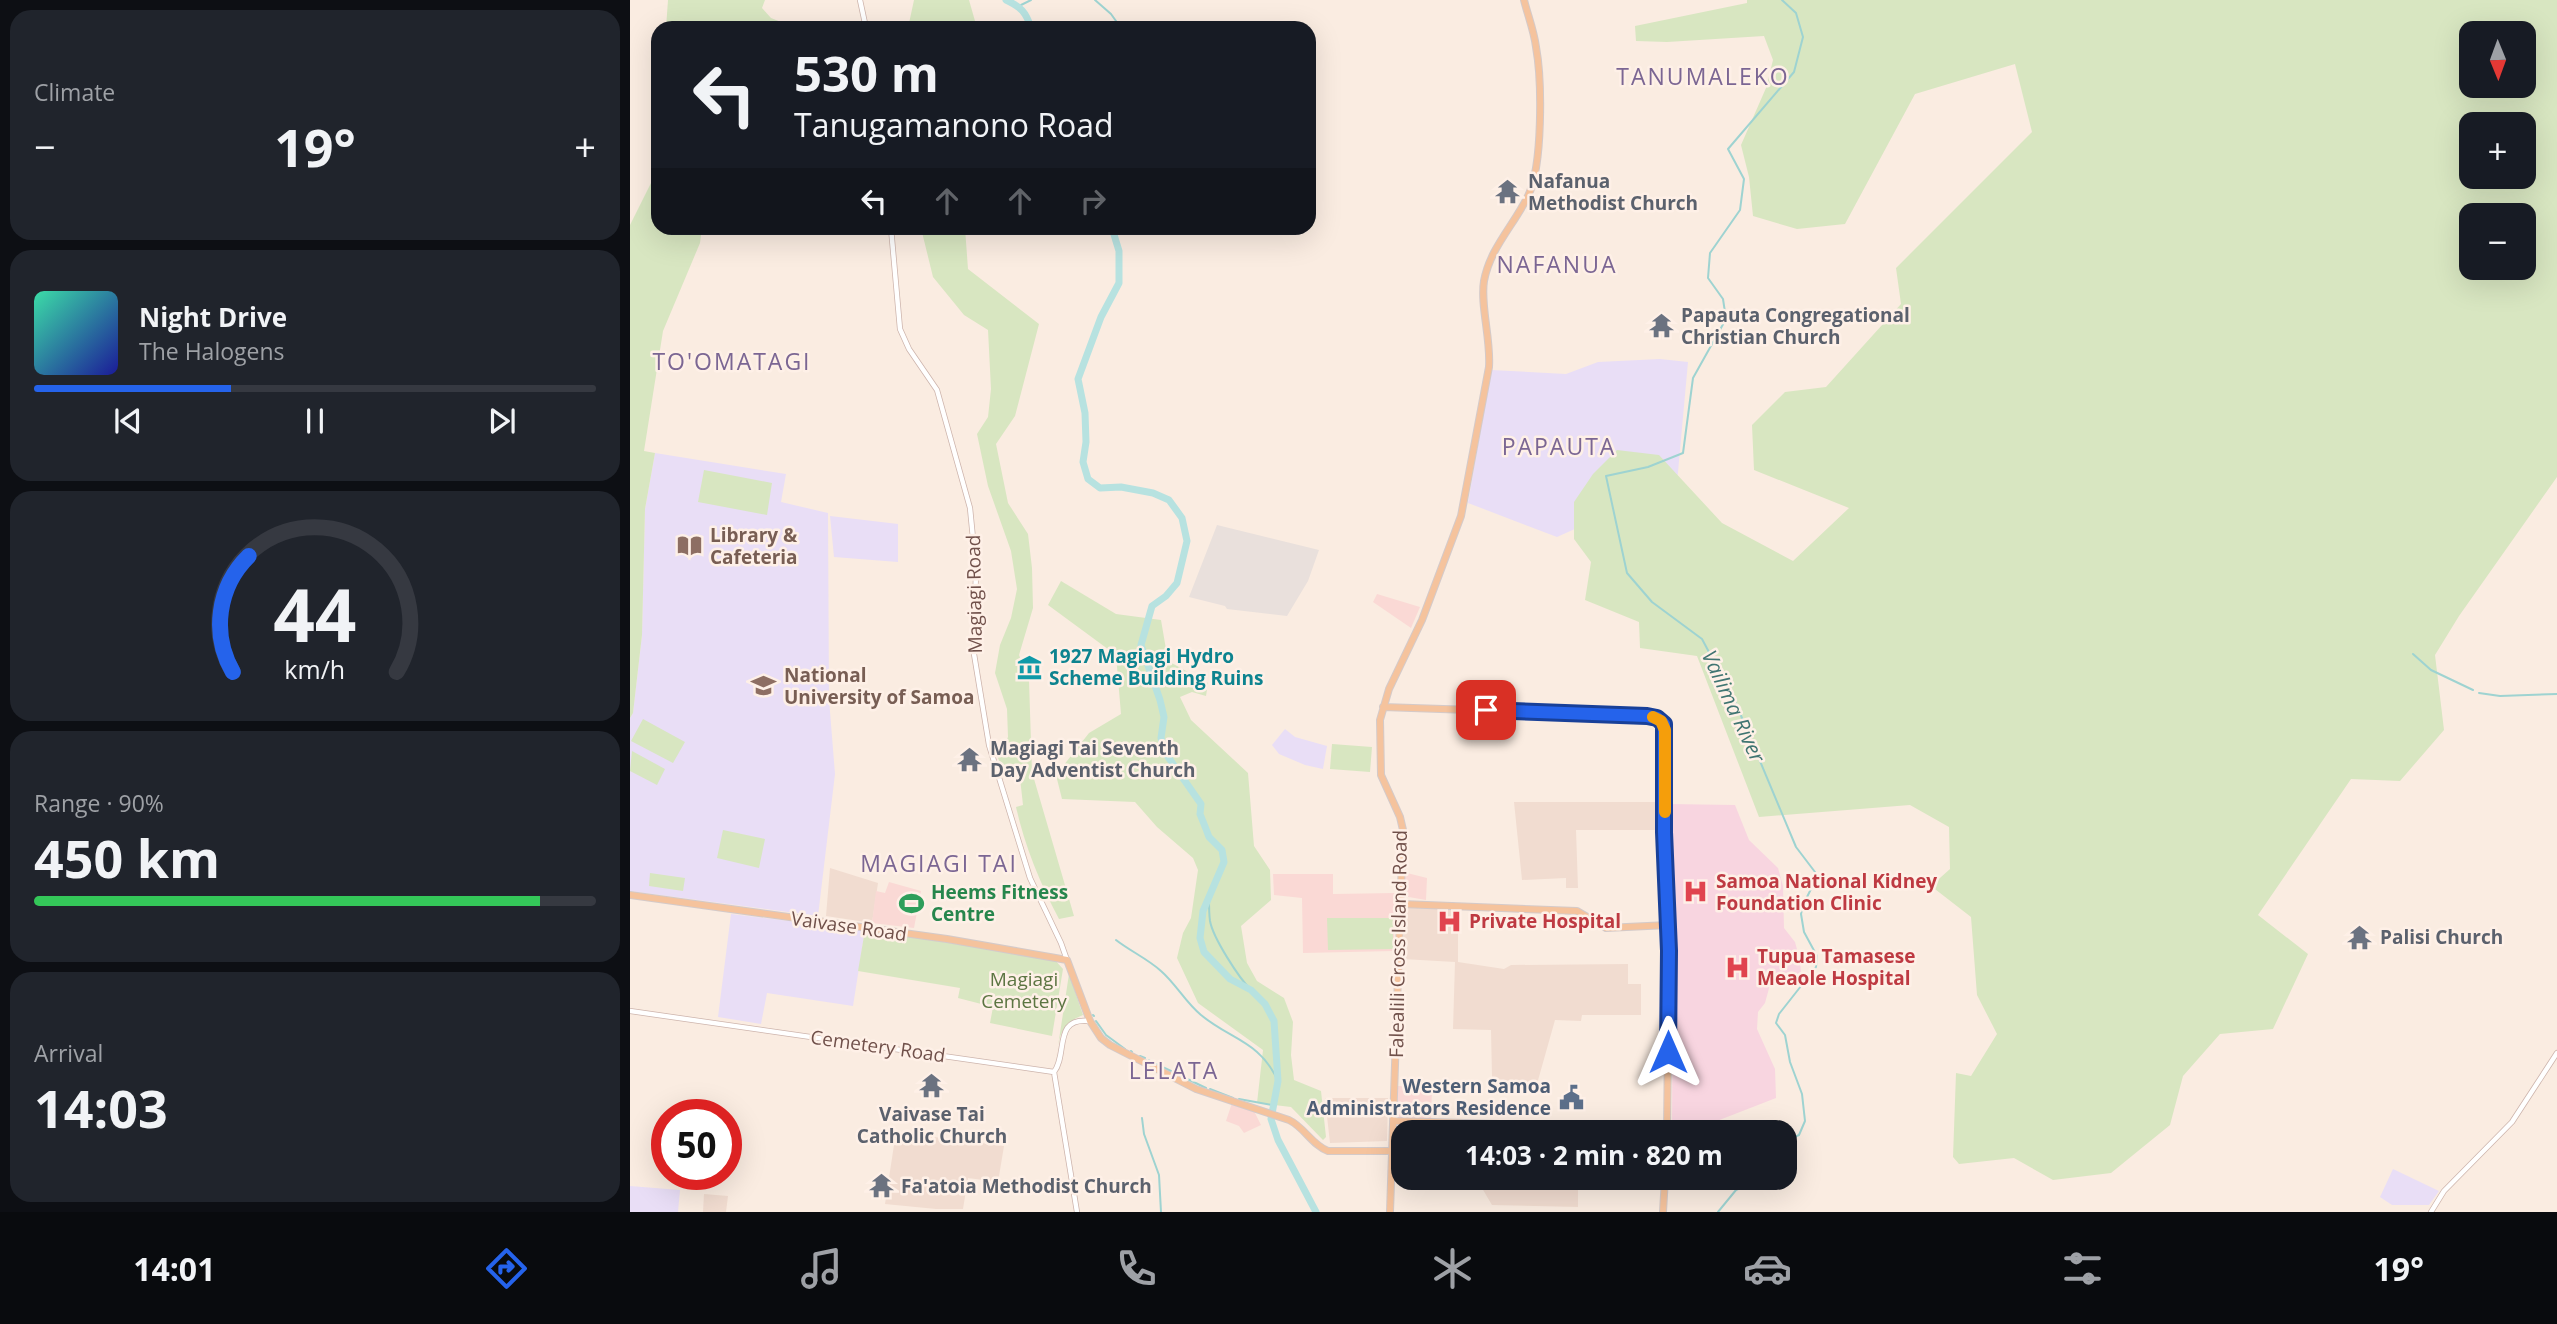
<!DOCTYPE html>
<html lang="en">
<head>
<meta charset="utf-8">
<style>
  body { margin:0; font-family:"Open Sans",sans-serif; background:#20242c; color:#f1f3f6; height:100vh; display:flex; flex-direction:column; font-size:26px; white-space:nowrap }
  * { box-sizing:border-box; margin:0 }
  p { font-size:23px; color:#9ea1a6 }
  .icon { flex:none; width:38px; height:38px; fill:none; stroke:currentColor; stroke-width:2; stroke-linecap:round; stroke-linejoin:round }
  .map { position:relative; flex:1; overflow:hidden }
  .details { display:flex; flex-direction:column; gap:10px; padding:10px; background:#0d0f14; width:630px }
  .details>* { flex:none }
  .banner { position:absolute; left:21px; top:21px; width:665px; height:214px; border-radius:21px; box-shadow:0 7px 28px #0002; background:#171b24; color:#f1f3f6; overflow:hidden }
  .needle { width:46px; rotate:179deg }
  .buttons { position:absolute; left:1829px; top:21px; display:grid; gap:14px }
  .buttons a { display:grid; place-items:center; width:77px; height:77px; border-radius:14px; background:#171b24; box-shadow:0 7px 28px #0002; font-size:35px }
  .speed { position:absolute; left:21px; top:1099px; display:flex; gap:14px; font-size:35px; font-weight:700; text-align:center }
  .speed>* { display:grid; place-content:center; width:91px; height:91px; border-radius:50%; background:#171b24; box-shadow:0 7px 28px #0002; line-height:1 }
  .speed .limit { border:10px solid #d22; background:#fff; color:#111 }
  .pin { position:absolute; display:grid; place-items:center; width:60px; height:60px; color:#fff; margin:-30px; border-radius:14px; box-shadow:0 4px 10px #0006 }
  .me { position:absolute; width:77px; margin:-38px; rotate:0deg; stroke-linejoin:round; filter:drop-shadow(0 0 5px #0008) }
  .turn { display:flex; align-items:center; gap:24px; height:147px; padding:0 28px; font-size:32px }
  .turn .icon { width:91px; height:91px; stroke-width:2.5 }
  .turn b { display:block; font-size:49px; line-height:60px }
  .lanes { display:flex; align-items:center; height:66px; padding:0 28px; background:#0003; justify-content:center; gap:35px; direction:ltr }
  .lanes .off { opacity:.35 }
  .big { font-size:52px; font-weight:700; line-height:1.1 }
  .details .tile { flex:1; display:flex; flex-direction:column; justify-content:center; gap:10px; min-width:0; padding:0 24px; border-radius:21px; background:#20242c }
  .details .dial { align-items:center; gap:0 }
  .dial svg { height:182px; overflow:visible; fill:none; stroke:#363941; stroke-width:7; stroke-linecap:round; text-anchor:middle }
  .dial text { fill:#f1f3f6; stroke:none }
  .song { display:flex; align-items:center; gap:21px }
  .cover { width:84px; height:84px; border-radius:10px; background:linear-gradient(135deg,hsl(160 70% 55%),hsl(240 70% 35%)) }
  .played { height:7px; border-radius:4px; background:linear-gradient(90deg,#2563eb 35%,#363941 35%) }
  .keys { display:flex; justify-content:space-around; direction:ltr }
  .heat { display:flex; justify-content:space-between; align-items:center; font-size:38px; direction:ltr }
  .charge { height:10px; border-radius:5px; background:linear-gradient(90deg,#34c759 90%,#363941 0) }
  .trip { position:absolute; left:761px; top:1120px; width:406px; height:70px; border-radius:21px; background:#171b24; box-shadow:0 7px 28px #0002; font-weight:700; line-height:70px; text-align:center }
  .tabs { display:flex; height:112px; justify-content:space-around; align-items:center; background:#090b0e; color:#9ea1a6 }
  .tabs .icon { width:49px; height:49px }
  .tabs .current { color:#2563eb }
  .tabs b { font-size:32px; color:#f1f3f6 }
  main { display:flex; flex:1; min-height:0 }
  .map>svg:first-child { display:block }
</style>
</head>
<body>
<main>
<section class="details">
<div class="tile"><p>Climate</p>
<div class="heat"><a>−</a><b class="big">19°</b><a>+</a></div>
</div>
<div class="tile">
<div class="song"><i class="cover"></i><div><b>Night Drive</b><p>The Halogens</p></div></div>
<div class="played"></div>
<div class="keys"><svg class="icon" aria-label="previous" viewBox="0 0 24 24"><path d="M18 5L8 12l10 7zM5 5v14"/></svg><svg class="icon" aria-label="pause" viewBox="0 0 24 24"><path d="M8 5v14M16 5v14"/></svg><svg class="icon" aria-label="next" viewBox="0 0 24 24"><path d="M6 5l10 7-10 7zM19 5v14"/></svg></div>
</div>
<div class="tile dial"><svg viewBox="0 0 100 80">
<path d="M14 69A42 42 0 1 1 86 69"/>
<path d="M14 69A42 42 0 0 1 21 18" stroke="#2563eb"/>
<text x="50" y="56" font-size="32" font-weight="700">44</text>
<text x="50" y="72" font-size="11">km/h</text>
</svg></div>
<div class="tile"><p>Range · 90%</p><b class="big">450 km</b><div class="charge"></div></div>
<div class="tile"><p>Arrival</p><b class="big">14:03</b></div>
</section>
<div class="map">
<svg width="1927" height="1212" viewBox="0 0 1927 1212">
  <rect width="100%" height="100%" fill="#faece1"/>
  <path fill="#f1dcd0" d="M884 802H1029V830H946L948 888H936V878L892 880Z
    M200 868 248 883 242 923 196 916Z
    M775 905 828 908V962L874 969 881 965 998 964V984H1011V1015H952L951 1021 925 1020 905 1091 862 1077 861 1030 823 1029 825 962 773 959Z
    M695 1098H758L757 1141 700 1143Z
    M273 1133 374 1146 368 1182 338 1178 333 1209H306L255 1204 264 1145H271Z
    M846 1178H948V1207L862 1205Z
    M74 1194 98 1196 96 1212H73Z"/>
  <path fill="#fad9d5" d="M747 594 790 607 781 628 743 602Z
    M777 873 797 878 796 900 773 896 774 874Z
    M643 874H703V894L765 893 764 951 673 953 672 898 644 895Z
    M259 882 291 891 284 928 242 923 246 891 255 893Z
    M768 1086 802 1087 801 1120 766 1119Z
    M602 1103 624 1111 631 1125 614 1133 609 1126 596 1121Z
    M948 1178H1029V1186L948 1185Z"/>
  <path fill="#e9e0dc" d="M587 525 689 550 678 581 657 616 597 609 595 606 559 597Z"/>
  <path fill="#e9def6" d="M1030 359 1058 362 1047 483 927 537 838 503 861 370 936 374 968 362Z
    M25 453 156 474 151 502 198 513 199 699 205 774 188 916 0 891V718L3 713 12 635 15 509Z
    M200 516 268 524V562L204 557Z
    M655 729 665 737 697 746 693 769 675 765 649 754 642 745Z
    M101 914 235 930 223 1006 137 993 131 1024 88 1017Z
    M1763 1169 1809 1191 1799 1205H1762L1750 1197Z
    M0 1186 50 1190 48 1212H0Z"/>
  <path fill="#f8d5e0" d="M1038 804 1105 805 1119 840 1148 868 1153 886 1154 928 1165 942 1170 960 1171 974 1165 979 1141 981 1135 1003 1128 1012 1127 1029 1145 1069 1146 1098 1074 1126 1042 1127 1043 917Z"/>
  <path fill="#d8e6c1" fill-rule="evenodd" d="M38 0H135L132 8 141 18 166 28H36Z
    M284 0H339L347 28H278Z
    M1117 0H1927V477L1829 616 1805 655 1814 730 1770 781 1721 779 1628 915 1678 954 1643 1029 1590 1034 1553 1076 1540 1125 1481 1173 1423 1180 1384 1158 1329 1164 1323 1157 1326 1073 1341 1076 1367 1034 1347 995 1341 917 1301 886 1320 869 1319 827 1280 805 1129 817 1067 656 1010 648 1009 622 955 600 961 562 944 539V502L963 474 987 450 1029 455 1092 523 1163 561 1219 508 1124 470 1122 425 1155 392 1196 387 1271 304 1266 268 1402 132 1385 64 1285 94 1215 224 1167 229 1123 216 1119 177 1111 145 1136 88 1143 60 1134 36 1037 42 1006 41 1005 26 1117 3ZM1841 33H1894V86H1841ZM1841 124H1894V177H1841ZM1841 215H1894V268H1841Z
    M28 142V228H72L70 243 33 331 14 451 25 453 15 509 12 635 3 713 0 718V225L21 183Z
    M291 228H335L338 269 409 324 385 416 366 444 378 503 398 534 402 568 403 608 389 655 399 681 402 772 444 916 429 919C410 883 395 847 386 807L393 805 390 778 374 771 368 758 378 737 377 709 365 673 370 645 381 618 387 589 381 551 358 486 347 434 358 417 361 389 358 330 334 315 303 277Z
    M74 470 142 483 137 515 68 502Z
    M431 581 486 614 531 620 538 661 578 683 576 696 562 692 550 697 561 720 618 773 624 846 640 870 641 900 611 926 617 963 627 981 654 998 663 1022 661 1055 664 1080 691 1091 696 1137 693 1140 661 1107 627 1103 633 1050 568 1003 547 958 553 933 561 918 568 870 563 858 527 827 505 802 432 799 426 775 459 733 491 714 486 655 418 605Z
    M13 719 55 742 43 763 1 741Z
    M702 744 742 747 740 772 700 769Z
    M2 751 35 769 27 785 0 771Z
    M93 830 135 839 129 868 87 858Z
    M20 873 55 878 53 891 19 886Z
    M697 918H763V949L698 950Z
    M235 930 424 959 433 969 422 1036 360 1023 363 1007 328 998 330 988 228 971Z
    M439 974 453 1015C426 1026 430 1041 425 1066Z"/>
  <g fill="none" stroke-linecap="round" stroke-linejoin="round">
    <path stroke="#9ed3d1" stroke-width="2" d="M465 0 481 14 491 28
      M1152 0 1166 13 1173 37 1164 72 1098 149 1114 179 1110 210 1080 253 1078 278 1093 299 1096 319 1063 378 1053 453 1018 467 976 476 997 573 1022 602 1072 639 1104 699 1166 847 1185 872 1186 879 1173 905 1171 914 1174 932 1187 956 1186 967 1149 1014 1146 1023 1155 1035 1160 1062 1172 1094 1175 1121 1169 1135 1155 1141
      M389 6 401 0
      M1783 654 1801 670 1843 690
      M1849 693 1870 696 1927 694
      M579 898C579 906 579 914 580 921 583 938 609 978 621 990
      M486 940C500 951 518 959 531 971 546 984 556 1003 571 1015 601 1040 630 1041 648 1081
      M463 1015 464 1016
      M466 1021 476 1035 495 1049
      M501 1051 502 1052
      M510 1056 515 1058
      M519 1060 520 1061
      M526 1064 541 1071
      M545 1073 576 1088
      M580 1089 603 1098
      M609 1099 642 1105
      M512 1118 514 1134 529 1175 531 1212
      M1088 1212 1106 1190 1129 1178"/>
    <path stroke="#b7e2e0" stroke-width="7" d="M376 0C391 7 396 12 401 28
      M482 228 489 251V283L471 317 448 379 455 413 456 442 453 462 458 479 470 488 491 487 523 493 539 500 552 518 557 541 547 583 536 596 522 606 511 645 530 700 534 717 531 738 536 754 571 804 570 814 576 829 579 837 592 850 594 862 573 911 570 938 574 952 600 979 621 990 635 1004 644 1021 648 1081 641 1119 648 1140 686 1212"/>
    <defs>
      <path id="minor" d="M230 0 236 28
        M261 228 270 329 279 349 307 390 340 508 346 569 344 654 359 745 400 878 431 943 437 960
        M0 1011 424 1072C438 1054 423 1017 459 1021
        M424 1072 447 1212
        M1801 1212 1814 1191 1882 1122 1927 1053"/>
      <path id="major" d="M753 707 1017 716 1027 718 1034 724V832L1039 951 1037 1132
        M0 895 317 939 437 960 460 1021 471 1038 480 1045 566 1089 659 1120C674 1127 682 1145 698 1151H762
        M772 904 947 911 976 928 1038 925
        M764 1121 905 1125 1037 1126
        M760 1212 773 830 770 817 751 775 750 720 759 689 792 620 831 516 859 367C861 339 850 305 854 281 860 248 884 225 898 196 913 166 912 80 906 47 904 31 898 16 894 0
        M1033 1212 1035 1178"/>
    </defs>
    <use href="#minor" stroke="#cdb4ac" stroke-width="6"/>
    <use href="#major" stroke="#d4cac9" stroke-width="8"/>
    <use href="#minor" stroke="#fff" stroke-width="4.5"/>
    <use href="#major" stroke="#f5c39d" stroke-width="6"/>
  </g>
  <g fill="none" stroke-linecap="round" stroke-linejoin="round">
    <defs>
      <path id="route" d="M856 710 1017 716 1027 718 1034 724V832L1039 951 1038 1052"/>
    </defs>
    <use href="#route" stroke="#184099" stroke-width="18"/>
    <use href="#route" stroke="#2563eb" stroke-width="12"/>
    <path stroke="#f59e0b" stroke-width="12" d="M1023 717 1031 721 1035 730V812"/>
  </g>
  <defs>
    <symbol id="temple-bare" viewBox="-9 -9 18 18"><path d="M0-6L5-2H3V0L6.5 2.5H4V6H1.5V3h-3V6H-4V2.5H-6.5L-3 0V-2H-5Z" fill="#6b7280" stroke="#fef0e7" stroke-width="2.5" paint-order="stroke"/></symbol>
    <symbol id="library-bare" viewBox="-9 -9 18 18"><path d="M-6-4Q-3-5.5-.7-3.5V5Q-3 3-6 4ZM6-4Q3-5.5 .7-3.5V5Q3 3 6 4Z" fill="#8d6e63" stroke="#fef0e7" stroke-width="2.5" paint-order="stroke"/></symbol>
    <symbol id="museum-bare" viewBox="-9 -9 18 18"><path d="M0-6L6-3V-2H-6V-3ZM-5-1h2V3h-2ZM-1-1h2V3h-2ZM3-1h2V3H3ZM-6 4H6V6H-6Z" fill="#0f9aa8" stroke="#fef0e7" stroke-width="2.5" paint-order="stroke"/></symbol>
    <symbol id="university-bare" viewBox="-9 -9 18 18"><path d="M0-5L7-2L0 1L-7-2ZM-4 1L0 2.5L4 1V4Q0 6-4 4Z" fill="#8d6e63" stroke="#fef0e7" stroke-width="2.5" paint-order="stroke"/></symbol>
    <symbol id="hospital-bare" viewBox="-9 -9 18 18"><path d="M-5-5h3v3.5h4V-5h3V5h-3V1.5h-4V5h-3Z" fill="#e0444e" stroke="#fef0e7" stroke-width="2.5" paint-order="stroke"/></symbol>
    <symbol id="stadium-bare" viewBox="-9 -9 18 18"><path d="M0-5a6.5 5 0 1 0 0 10a6.5 5 0 1 0 0-10ZM-3.5-1.8h7v3.6h-7Z" fill="#2e9e5b" stroke="#fef0e7" stroke-width="2.5" paint-order="stroke"/></symbol>
    <symbol id="civic-bare" viewBox="-9 -9 18 18"><path d="M-.6-6.5H3V-4.5H.6V-3L4-1V1h2V6H-6V1h2V-1L-.6-3ZM-1.2 2.5V6h2.4V2.5Z" fill="#5c6f8a" stroke="#fef0e7" stroke-width="2.5" paint-order="stroke"/></symbol>
  </defs>
  <g fill-rule="evenodd">
    <use href="#temple-bare" x="860" y="174" width="35" height="35"/>
    <use href="#temple-bare" x="1014" y="308" width="35" height="35"/>
    <use href="#library-bare" x="42" y="528" width="35" height="35"/>
    <use href="#museum-bare" x="382" y="650" width="35" height="35"/>
    <use href="#university-bare" x="116" y="668" width="35" height="35"/>
    <use href="#temple-bare" x="322" y="742" width="35" height="35"/>
    <use href="#hospital-bare" x="1048" y="874" width="35" height="35"/>
    <use href="#stadium-bare" x="264" y="886" width="35" height="35"/>
    <use href="#hospital-bare" x="802" y="904" width="35" height="35"/>
    <use href="#temple-bare" x="1712" y="920" width="35" height="35"/>
    <use href="#hospital-bare" x="1090" y="950" width="35" height="35"/>
    <use href="#temple-bare" x="284" y="1068" width="35" height="35"/>
    <use href="#civic-bare" x="924" y="1080" width="35" height="35"/>
    <use href="#temple-bare" x="234" y="1168" width="35" height="35"/>
  </g>
  <g text-anchor="middle" dominant-baseline="central" stroke-width="5" stroke-linejoin="round" paint-order="stroke">
    <g font-size="19" font-weight="bold" fill="#5b616d" stroke="#fef0e7" text-anchor="start">
      <text x="898" y="181">Nafanua<tspan x="898" dy="22">Methodist Church</tspan></text>
      <text x="1051" y="315">Papauta Congregational<tspan x="1051" dy="22">Christian Church</tspan></text>
      <text x="360" y="748">Magiagi Tai Seventh<tspan x="360" dy="22">Day Adventist Church</tspan></text>
      <text x="1750" y="937">Palisi Church</text>
      <text x="302" y="1114" text-anchor="middle">Vaivase Tai<tspan x="302" dy="22">Catholic Church</tspan></text>
      <text x="271" y="1186">Fa'atoia Methodist Church</text>
    </g>
    <g font-size="19" font-weight="bold" fill="#785e54" stroke="#fef0e7" text-anchor="start">
      <text x="80" y="535">Library &amp;<tspan x="80" dy="22">Cafeteria</tspan></text>
      <text x="154" y="675">National<tspan x="154" dy="22">University of Samoa</tspan></text>
    </g>
    <g font-size="19" fill="#70504a" stroke="#fef0e7">
      <text transform="translate(344 594) rotate(-91)">Magiagi Road</text>
      <text transform="translate(219 926) rotate(8)">Vaivase Road</text>
      <text transform="translate(768 944) rotate(-89)">Falealili Cross Island Road</text>
      <text transform="translate(248 1046) rotate(8)">Cemetery Road</text>
    </g>
    <g font-size="19" font-weight="bold" fill="#0d838f" stroke="#fef0e7" text-anchor="start">
      <text x="419" y="656">1927 Magiagi Hydro<tspan x="419" dy="22">Scheme Building Ruins</tspan></text>
    </g>
    <g font-size="19" font-weight="bold" fill="#be3a42" stroke="#fef0e7" text-anchor="start">
      <text x="1086" y="881">Samoa National Kidney<tspan x="1086" dy="22">Foundation Clinic</tspan></text>
      <text x="839" y="921">Private Hospital</text>
      <text x="1127" y="956">Tupua Tamasese<tspan x="1127" dy="22">Meaole Hospital</tspan></text>
    </g>
    <g font-size="19" font-weight="bold" fill="#27864d" stroke="#fef0e7" text-anchor="start">
      <text x="301" y="892">Heems Fitness<tspan x="301" dy="22">Centre</tspan></text>
    </g>
    <g font-size="19" fill="#5c7542" stroke="#fef0e7">
      <text x="394" y="979">Magiagi<tspan x="394" dy="22">Cemetery</tspan></text>
    </g>
    <g font-size="19" font-weight="bold" fill="#4e5e75" stroke="#fef0e7" text-anchor="end">
      <text x="921" y="1086">Western Samoa<tspan x="921" dy="22">Administrators Residence</tspan></text>
    </g>
    <g font-size="21" font-style="italic" fill="#407572" stroke="#fef0e7">
      <text transform="translate(1104 706) rotate(65)">Vailima River</text>
    </g>
    <g font-size="23" letter-spacing="2" fill="#7b6693" stroke="#fef0e7">
      <text x="1073" y="76">TANUMALEKO</text>
      <text x="927" y="264">NAFANUA</text>
      <text x="102" y="361">TO'OMATAGI</text>
      <text x="929" y="446">PAPAUTA</text>
      <text x="309" y="863">MAGIAGI TAI</text>
      <text x="544" y="1070">LELATA</text>
    </g>
  </g>
</svg>
<div class="buttons">
<a><svg class="needle" viewBox="-14 -14 28 28"><path d="M0-13l5 13h-10z" fill="#e53935"/><path d="M0 13l5-13h-10z" fill="#9ea1a6"/></svg></a>
<a>+</a>
<a>−</a>
</div>
<div class="speed"><div class="limit">50</div></div>
<div class="pin" style="left:856px;top:710px;background:#d93025"><svg class="icon" aria-label="arrive" viewBox="0 0 24 24"><path d="M6 21V4h12l-3 4 3 4H6"/></svg></div>
<svg class="me" style="left:1038px;top:1052px" viewBox="-20 -20 40 40"><path d="M0-17L14 15 0 8-14 15z" fill="#2563eb" stroke="#fff" stroke-width="4"/></svg>
<div class="trip">14:03 · 2 min · 820 m</div>
<div class="banner">
<div class="turn"><svg class="icon" aria-label="left" viewBox="0 0 24 24"><path d="M17 20v-9H6M10 6l-5 5 5 5"/></svg><div><b>530 m</b>Tanugamanono Road</div></div>
<div class="lanes"><svg class="icon" aria-label="left" viewBox="0 0 24 24"><path d="M17 20v-9H6M10 6l-5 5 5 5"/></svg><svg class="icon off" aria-label="ahead" viewBox="0 0 24 24"><path d="M12 20V5M6 11l6-6 6 6"/></svg><svg class="icon off" aria-label="ahead" viewBox="0 0 24 24"><path d="M12 20V5M6 11l6-6 6 6"/></svg><svg class="icon off" aria-label="right" viewBox="0 0 24 24"><path d="M7 20v-9h11M14 6l5 5-5 5"/></svg></div>
</div>
</div>
</main>
<nav class="tabs">
<b>14:01</b>
<svg class="icon current" aria-label="directions" viewBox="0 0 24 24"><path d="M12 3l9 9-9 9-9-9zM9 14v-3h6M13 9l2 2-2 2"/></svg>
<svg class="icon" aria-label="music" viewBox="0 0 24 24"><path d="M9 18V5l10-2v13"/><circle cx="6" cy="18" r="3"/><circle cx="16" cy="16" r="3"/></svg>
<svg class="icon" aria-label="phone" viewBox="0 0 24 24"><path d="M5 4h4l2 5-3 2q2 4 5 5l2-3 5 2v4C11 20 4 13 5 4z"/></svg>
<svg class="icon" aria-label="climate" viewBox="0 0 24 24"><path d="M12 3v18M4 7l16 10M4 17L20 7"/></svg>
<svg class="icon" aria-label="car" viewBox="0 0 24 24"><path d="M5 17H2v-5l4-1 3-4h7l3 4 3 1v5h-3M9 17h6M6 11h13"/><circle cx="7" cy="17" r="2"/><circle cx="17" cy="17" r="2"/></svg>
<svg class="icon" aria-label="filters" viewBox="0 0 24 24"><path d="M4 7h16M4 17h16"/><circle cx="9" cy="7" r="2"/><circle cx="15" cy="17" r="2"/></svg>
<b>19°</b>
</nav>
</body>
</html>
